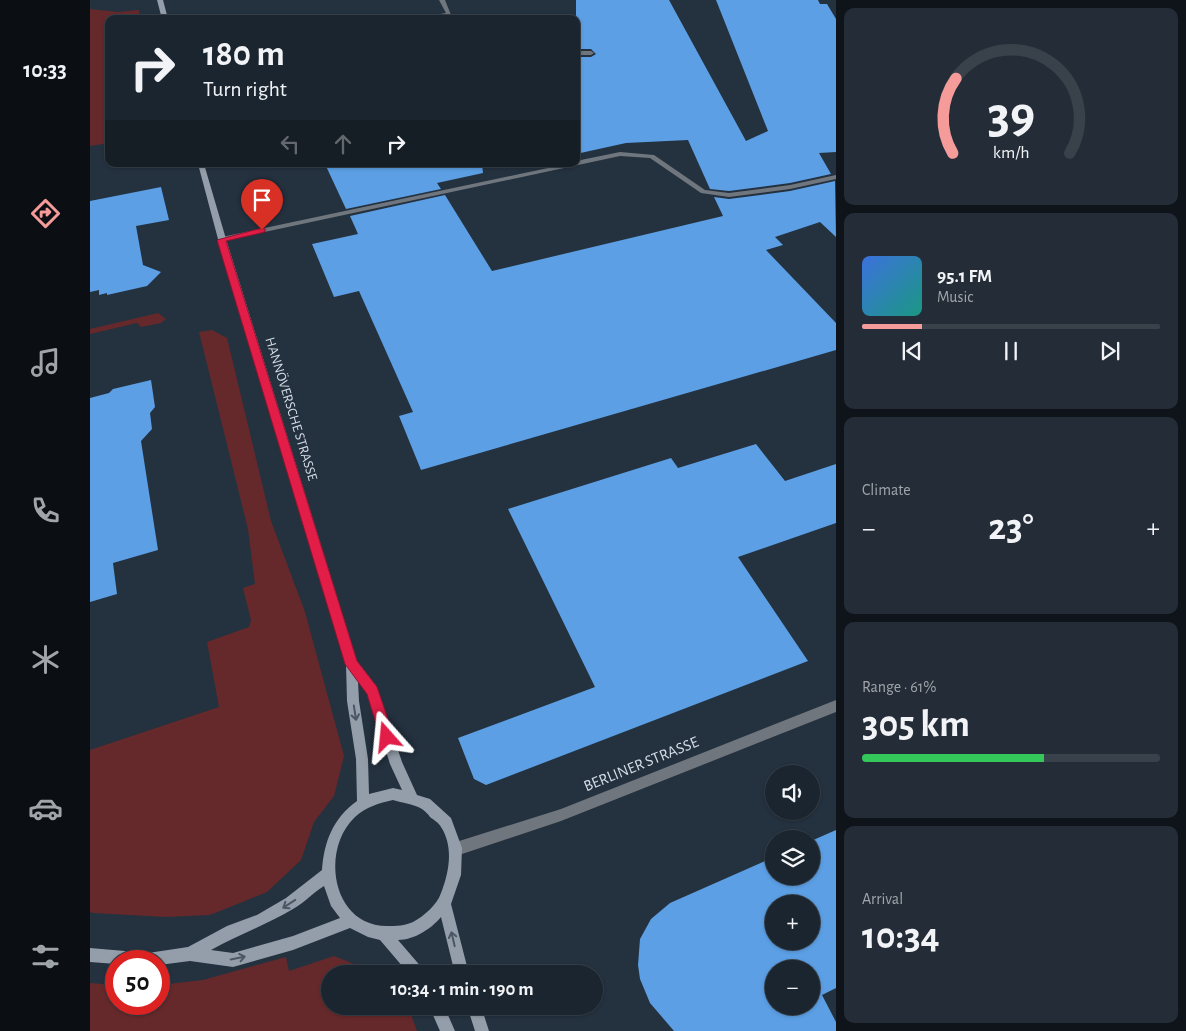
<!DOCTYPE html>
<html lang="en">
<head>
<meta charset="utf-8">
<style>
  body { margin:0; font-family:"Alegreya Sans",sans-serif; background:#242d37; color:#f1f3f6; height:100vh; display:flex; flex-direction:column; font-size:19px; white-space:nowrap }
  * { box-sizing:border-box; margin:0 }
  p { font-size:16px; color:#a0a5aa }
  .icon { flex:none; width:28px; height:28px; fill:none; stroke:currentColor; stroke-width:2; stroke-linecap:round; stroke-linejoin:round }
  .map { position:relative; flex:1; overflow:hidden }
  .sheet { display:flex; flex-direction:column; gap:8px; padding:8px; background:#0f141a; width:350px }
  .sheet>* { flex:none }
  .banner { position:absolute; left:15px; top:15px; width:475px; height:152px; border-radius:10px; box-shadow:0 1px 4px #0004,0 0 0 1px #39424b; background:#1b252f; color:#f1f3f6; overflow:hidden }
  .fabs { position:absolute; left:675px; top:765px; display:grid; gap:10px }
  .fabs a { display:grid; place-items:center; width:55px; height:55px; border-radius:50%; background:#1b252f; box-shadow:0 1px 4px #0004,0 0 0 1px #39424b; font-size:25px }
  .speed { position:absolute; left:15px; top:950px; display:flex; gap:10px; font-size:25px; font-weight:700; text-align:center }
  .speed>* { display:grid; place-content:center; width:65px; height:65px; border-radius:50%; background:#1b252f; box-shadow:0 1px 4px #0004,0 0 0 1px #39424b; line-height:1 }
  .speed .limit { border:8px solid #d22; background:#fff; color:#111 }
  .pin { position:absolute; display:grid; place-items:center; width:42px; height:42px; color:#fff; margin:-51px -21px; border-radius:50% 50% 50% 0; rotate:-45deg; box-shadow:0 0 5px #0007 }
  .pin .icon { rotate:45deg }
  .me { position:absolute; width:55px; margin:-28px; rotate:342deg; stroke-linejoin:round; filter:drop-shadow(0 0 4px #0008) }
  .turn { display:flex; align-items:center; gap:18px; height:105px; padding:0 15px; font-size:22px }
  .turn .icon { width:65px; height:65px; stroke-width:2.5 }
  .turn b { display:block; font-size:35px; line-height:42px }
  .lanes { display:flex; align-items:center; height:48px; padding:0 15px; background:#0003; justify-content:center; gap:25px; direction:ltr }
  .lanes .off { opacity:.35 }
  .big { font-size:38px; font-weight:700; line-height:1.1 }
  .sheet .tile { flex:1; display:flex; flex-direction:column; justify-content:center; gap:8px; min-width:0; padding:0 18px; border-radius:10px; background:#242d37 }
  .sheet .dial { align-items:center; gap:0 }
  .dial svg { height:130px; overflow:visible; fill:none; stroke:#39424b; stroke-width:7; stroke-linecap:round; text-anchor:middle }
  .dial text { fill:#f1f3f6; stroke:none }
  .song { display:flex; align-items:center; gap:15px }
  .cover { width:60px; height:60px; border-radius:8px; background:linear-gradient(135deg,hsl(220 70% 55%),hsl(170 70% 35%)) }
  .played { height:5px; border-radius:2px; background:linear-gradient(90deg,#f59b9a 20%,#39424b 20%) }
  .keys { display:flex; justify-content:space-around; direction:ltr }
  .heat { display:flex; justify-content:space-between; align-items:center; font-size:28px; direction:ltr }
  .charge { height:8px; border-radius:4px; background:linear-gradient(90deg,#34c759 61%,#39424b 0) }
  .trip { position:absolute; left:231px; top:965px; width:282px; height:50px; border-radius:25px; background:#1b252f; box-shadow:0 1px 4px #0004,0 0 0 1px #39424b; font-weight:700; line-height:50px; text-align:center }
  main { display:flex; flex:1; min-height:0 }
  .tabs { display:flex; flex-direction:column; width:90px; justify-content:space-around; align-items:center; background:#0b0f13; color:#a0a5aa }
  .tabs .icon { width:35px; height:35px }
  .tabs .on { color:#f59b9a }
  .tabs b { font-size:22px; color:#f1f3f6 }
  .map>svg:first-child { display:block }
</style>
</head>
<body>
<main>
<nav class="tabs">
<b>10:33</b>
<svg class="icon on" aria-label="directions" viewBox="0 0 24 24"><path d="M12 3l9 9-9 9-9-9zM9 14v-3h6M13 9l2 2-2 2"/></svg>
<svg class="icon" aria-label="music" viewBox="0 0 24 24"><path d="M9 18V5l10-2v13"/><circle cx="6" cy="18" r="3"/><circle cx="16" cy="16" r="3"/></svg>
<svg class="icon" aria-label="phone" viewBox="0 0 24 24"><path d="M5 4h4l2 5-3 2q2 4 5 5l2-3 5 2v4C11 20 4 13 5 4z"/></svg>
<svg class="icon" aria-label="climate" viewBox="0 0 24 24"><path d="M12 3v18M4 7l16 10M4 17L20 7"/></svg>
<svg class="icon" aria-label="car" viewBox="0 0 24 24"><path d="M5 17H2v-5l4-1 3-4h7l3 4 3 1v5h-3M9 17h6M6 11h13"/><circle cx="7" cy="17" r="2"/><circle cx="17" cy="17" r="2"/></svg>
<svg class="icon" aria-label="filters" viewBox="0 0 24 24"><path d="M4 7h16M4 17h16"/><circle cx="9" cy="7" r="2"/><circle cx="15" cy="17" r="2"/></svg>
</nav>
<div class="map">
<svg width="746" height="1031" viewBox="0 0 746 1031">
  <rect width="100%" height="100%" fill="#24313f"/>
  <path fill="#66292b" d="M0 9 28 12 49 10 50 19H19V143L0 146Z
    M68 313 76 319 71 323 51 327 47 323 0 334V329Z
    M122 330 137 338 181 521 215 612 254 756 244 796 224 822 211 860 177 892 120 915 76 917 3 913 0 912V750L129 707 117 642 159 627 161 620 153 588 165 584 158 529 109 332Z
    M244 956 289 974H240V1006H318L327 1031H0V983L26 985V1004H69V985L113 980 196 957 199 971Z"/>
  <path fill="#5c9fe4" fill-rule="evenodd" d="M486 0H579L656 141 678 131 626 0H728L730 4H737L746 19V152L729 153 741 174 700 183 639 191 620 189 598 140 536 143 486 154V57H501L506 54 501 49H486Z
    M235 164H392L393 173 347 183 351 189 256 209Z
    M745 181 746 237 730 222 685 237 693 245 676 250 746 323V350L331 470 309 416 323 412 269 291 244 297 222 244 268 234 260 216 355 195 402 271 633 216 624 197 639 199 700 191Z
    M71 187 79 220 46 226 53 265 71 272 57 286 17 295V293L9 295V290L0 292V201Z
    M61 380 65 407 60 413 62 429 51 441 68 550 23 563 27 594 0 602V398L19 393 23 389Z
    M666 444 695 481 746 464V523L648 557 718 661 396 785 384 779 368 738 505 687 418 509 581 458 588 468Z
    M746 830V988L732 995 746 1022V1031H584L560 1003 550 979 548 965 550 939 561 919 580 903 684 857V876H721V841ZM684 904H721V941H684ZM684 969H721V1006H684Z"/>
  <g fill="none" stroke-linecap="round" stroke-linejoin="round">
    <path fill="#70767e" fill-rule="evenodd" d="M349 0H355L361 15 338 19H322L356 13Z
      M486 51H501L504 53 501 55H486Z
      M530 152 564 155 615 190 639 193 700 185 746 175V179L700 189 639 197 611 193 560 158 530 156 132 241 128 239 132 237 477 164H486V161Z"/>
    <path fill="#70767e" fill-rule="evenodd" d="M746 700V712L471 821 366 856 361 854 359 849 361 844 366 842 471 809Z"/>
    <path fill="#949eaa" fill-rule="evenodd" d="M67 0H73L78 19H72Z
      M108 164H114L136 239 267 661 287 687 312 762 327 795 340 799 361 818 372 848 371 875 361 904 379 974H365L351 917C341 929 324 940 308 940L333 969 335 974H319L290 940 278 937 260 928 203 950 143 967 100 961 69 965V961H26V964L0 962V948L58 953 98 947 137 926 167 915 196 898 232 870C234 842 243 818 267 801L266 759 257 701 256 664 128 239ZM268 681 278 694 300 764 312 790 303 788 279 794 278 759 269 701ZM303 800C312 803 324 804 332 809 335 811 338 814 340 817 344 820 349 823 351 827 364 847 359 873 351 893 347 905 334 916 323 922 314 926 307 926 297 926 242 926 230 850 265 817 276 807 289 803 303 800ZM234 886 241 906 250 918 203 936 143 953 121 950C148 935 176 925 203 909 214 903 224 892 234 886Z
      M339 1006H354L365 1031H350Z
      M377 1006H391L399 1031H385Z"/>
  </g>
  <defs><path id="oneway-shaft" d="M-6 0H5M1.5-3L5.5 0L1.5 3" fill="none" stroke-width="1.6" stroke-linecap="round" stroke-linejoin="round" transform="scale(1.25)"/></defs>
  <g stroke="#4b5764">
    <use href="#oneway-shaft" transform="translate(265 713) rotate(81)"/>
    <use href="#oneway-shaft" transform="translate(199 904) rotate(147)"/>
    <use href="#oneway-shaft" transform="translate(363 939) rotate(-103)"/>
    <use href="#oneway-shaft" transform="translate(148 958) rotate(-11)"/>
  </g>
  <path fill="#e11d48" stroke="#92132f" d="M172 228 175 229V232L136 241 267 661 287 687 304 737 302 742 297 744 292 742 290 737 277 694 255 664 127 240Z"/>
  <g text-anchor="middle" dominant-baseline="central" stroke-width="5" stroke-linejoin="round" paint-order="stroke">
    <g font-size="14" fill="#d5dde6" stroke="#24313f">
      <text transform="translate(201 409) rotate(73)">HANNÖVERSCHE STRASSE</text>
    </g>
    <g font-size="16" fill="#d5dde6" stroke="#24313f">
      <text transform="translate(551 764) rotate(-22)">BERLINER STRASSE</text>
    </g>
  </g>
</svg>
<div class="fabs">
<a><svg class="icon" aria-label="sound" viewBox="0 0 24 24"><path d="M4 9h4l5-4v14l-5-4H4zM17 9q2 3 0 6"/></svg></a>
<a><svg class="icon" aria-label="layers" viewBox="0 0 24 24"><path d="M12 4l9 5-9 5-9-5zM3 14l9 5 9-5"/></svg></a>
<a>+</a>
<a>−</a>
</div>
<div class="speed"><div class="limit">50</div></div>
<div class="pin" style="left:172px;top:230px;background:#d93025"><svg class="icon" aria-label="arrive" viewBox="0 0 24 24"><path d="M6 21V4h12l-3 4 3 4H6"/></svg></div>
<svg class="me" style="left:297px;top:737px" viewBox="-20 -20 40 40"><path d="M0-17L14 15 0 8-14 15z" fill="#e11d48" stroke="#fff" stroke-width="4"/></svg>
<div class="trip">10:34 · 1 min · 190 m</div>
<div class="banner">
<div class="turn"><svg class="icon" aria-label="right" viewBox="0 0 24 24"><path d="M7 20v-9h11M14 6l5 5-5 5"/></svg><div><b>180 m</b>Turn right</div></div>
<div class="lanes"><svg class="icon off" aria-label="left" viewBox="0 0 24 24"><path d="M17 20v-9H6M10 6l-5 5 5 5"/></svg><svg class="icon off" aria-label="ahead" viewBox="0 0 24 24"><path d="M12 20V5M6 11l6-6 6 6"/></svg><svg class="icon" aria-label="right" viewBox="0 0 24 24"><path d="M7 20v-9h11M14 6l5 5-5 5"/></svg></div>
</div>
</div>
<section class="sheet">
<div class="tile dial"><svg viewBox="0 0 100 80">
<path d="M14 69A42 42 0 1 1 86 69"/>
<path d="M14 69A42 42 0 0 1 16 23" stroke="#f59b9a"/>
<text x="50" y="56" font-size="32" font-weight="700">39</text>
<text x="50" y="72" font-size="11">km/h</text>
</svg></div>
<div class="tile">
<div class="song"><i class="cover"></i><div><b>95.1 FM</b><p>Music</p></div></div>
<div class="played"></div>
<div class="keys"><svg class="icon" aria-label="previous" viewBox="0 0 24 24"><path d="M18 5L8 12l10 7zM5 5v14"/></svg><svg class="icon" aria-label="pause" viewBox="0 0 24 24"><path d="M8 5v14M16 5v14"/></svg><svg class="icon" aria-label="next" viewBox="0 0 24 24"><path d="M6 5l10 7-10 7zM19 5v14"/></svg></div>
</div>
<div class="tile"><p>Climate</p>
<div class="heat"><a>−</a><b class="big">23°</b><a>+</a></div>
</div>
<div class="tile"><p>Range · 61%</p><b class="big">305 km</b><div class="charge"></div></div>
<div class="tile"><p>Arrival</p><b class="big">10:34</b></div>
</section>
</main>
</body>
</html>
